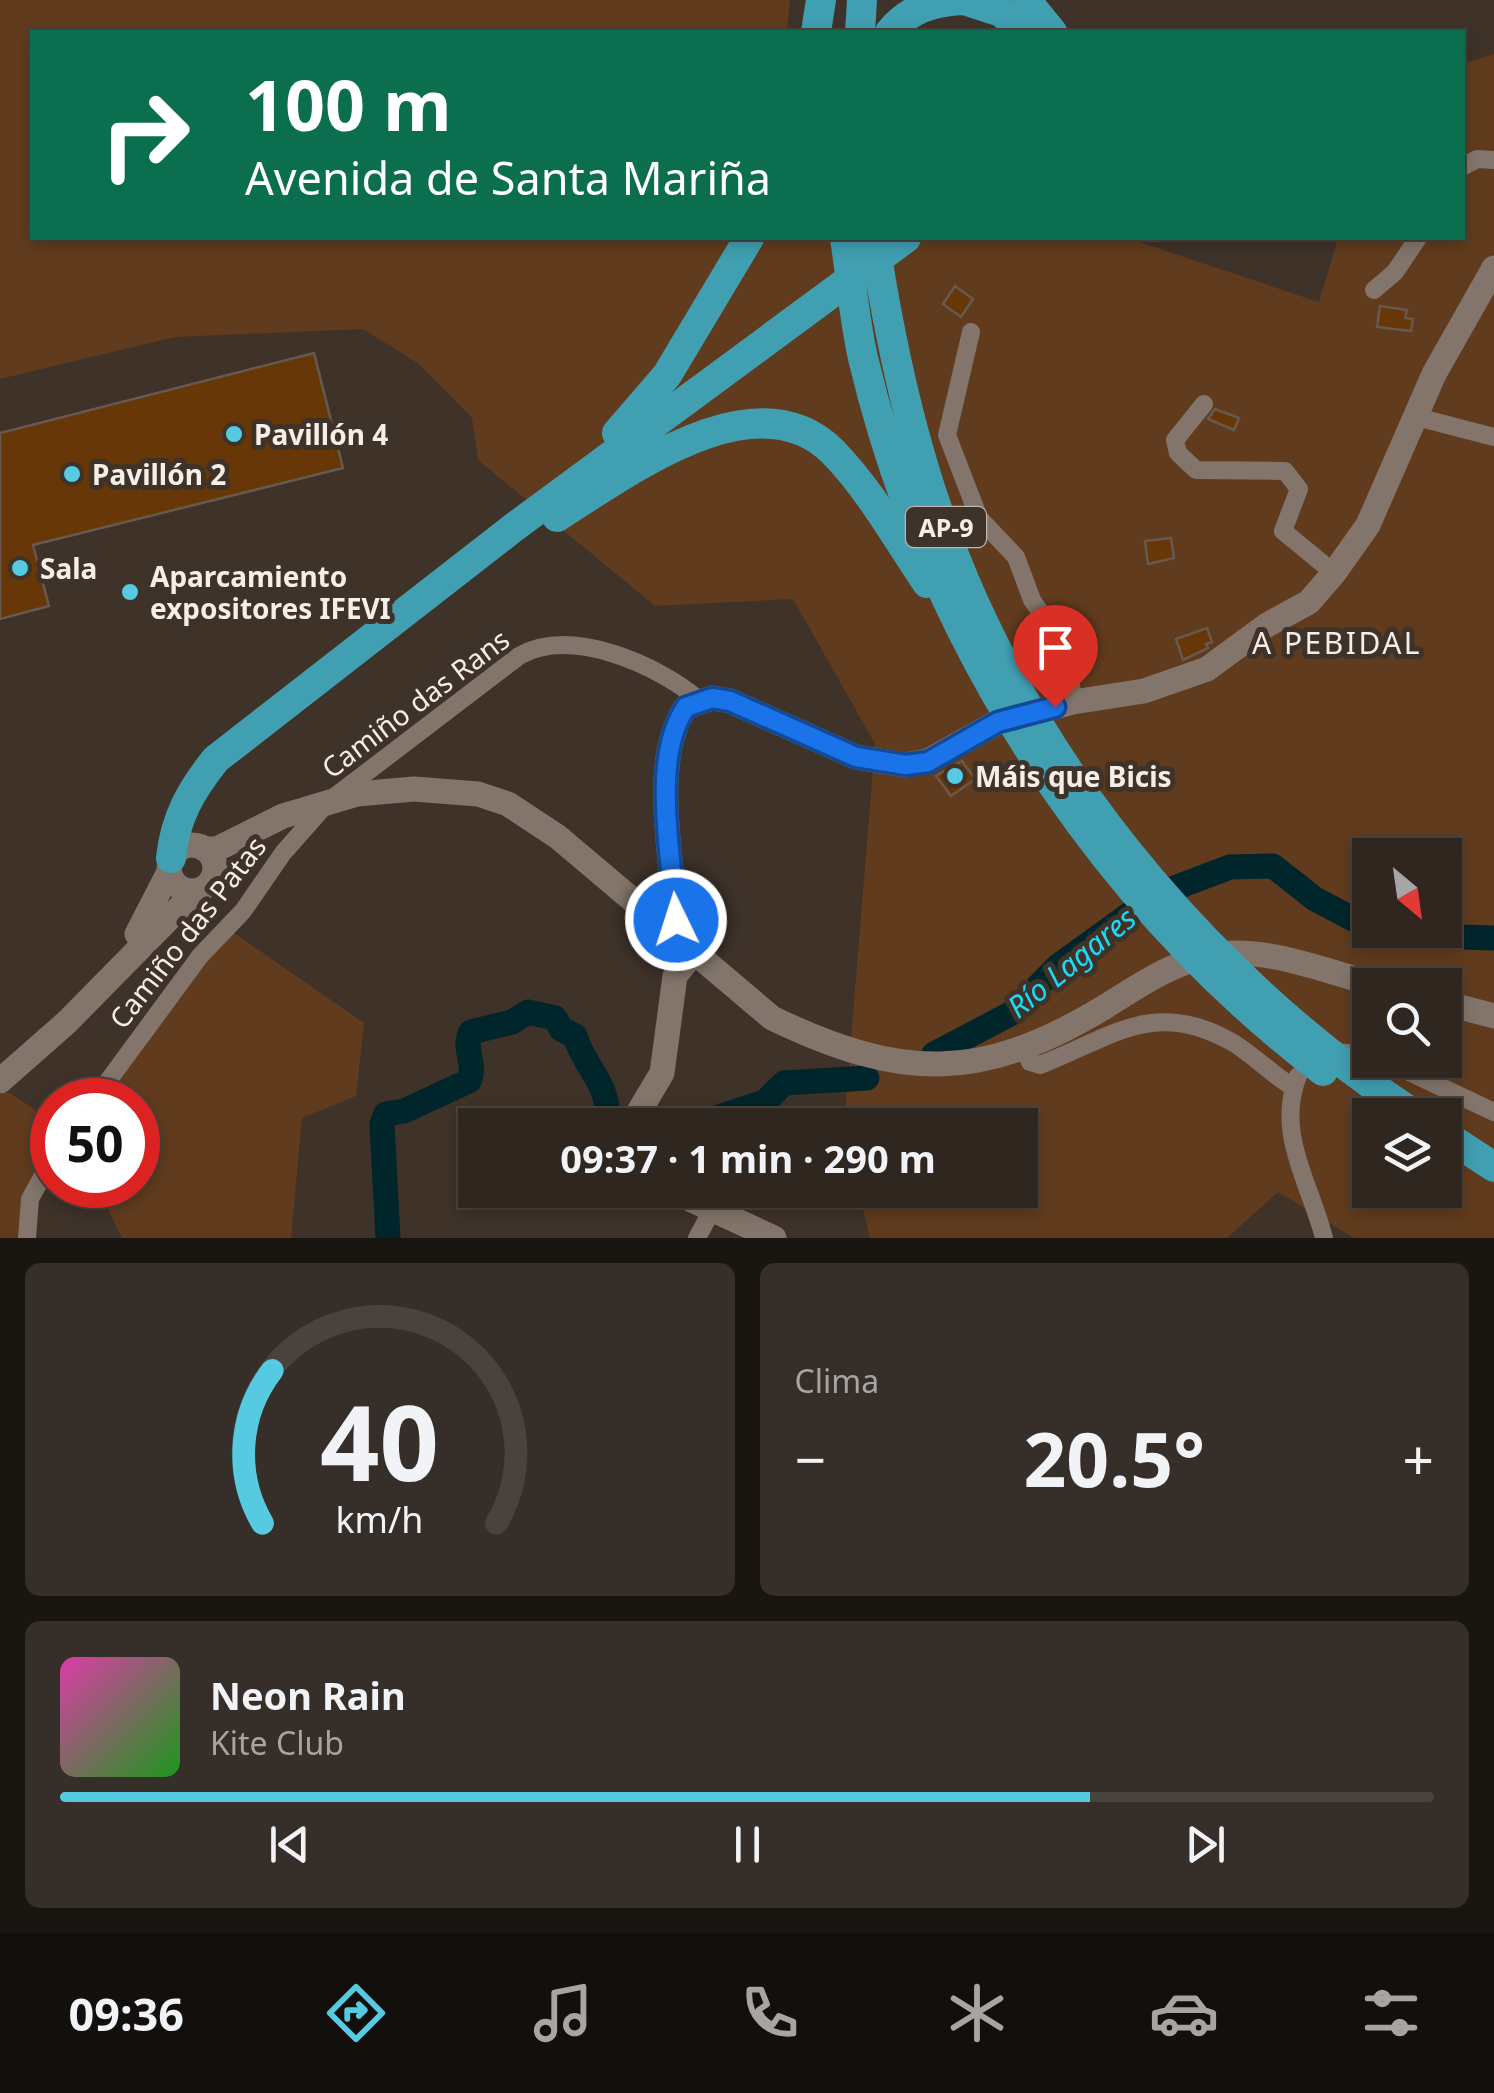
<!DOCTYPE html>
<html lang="es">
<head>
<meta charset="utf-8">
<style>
  body { margin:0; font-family:"Noto Sans",sans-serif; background:#362e28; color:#f1f3f6; height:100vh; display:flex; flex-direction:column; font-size:38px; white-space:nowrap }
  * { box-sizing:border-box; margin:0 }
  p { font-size:32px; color:#a7a5a4 }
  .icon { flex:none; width:55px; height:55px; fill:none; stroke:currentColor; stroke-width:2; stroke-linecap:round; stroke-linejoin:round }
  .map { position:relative; height:1238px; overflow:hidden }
  .drawer { display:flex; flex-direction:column; gap:25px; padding:25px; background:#191511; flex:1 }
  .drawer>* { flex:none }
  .guide { position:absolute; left:30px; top:30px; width:1435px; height:210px; border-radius:0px; box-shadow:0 5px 15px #0003,0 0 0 2px #49433d; background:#0b6e4f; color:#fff; overflow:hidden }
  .needle { width:65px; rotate:151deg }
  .fabs { position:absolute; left:1352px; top:838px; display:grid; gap:20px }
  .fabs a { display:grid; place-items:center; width:110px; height:110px; border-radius:0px; background:#2e261f; box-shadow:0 5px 15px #0003,0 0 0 2px #49433d; font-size:50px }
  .speed { position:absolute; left:30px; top:1078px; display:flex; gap:20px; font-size:50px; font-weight:700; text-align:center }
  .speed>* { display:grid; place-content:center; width:130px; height:130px; border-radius:50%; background:#2e261f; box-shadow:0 5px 15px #0003,0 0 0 2px #49433d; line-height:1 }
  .speed .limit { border:15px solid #d22; background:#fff; color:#111 }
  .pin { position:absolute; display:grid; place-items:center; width:85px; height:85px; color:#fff; margin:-102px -42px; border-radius:50% 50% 50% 0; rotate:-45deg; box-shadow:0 0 10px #0007 }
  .pin .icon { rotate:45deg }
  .me { position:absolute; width:110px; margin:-55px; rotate:356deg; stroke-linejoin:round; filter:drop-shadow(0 0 8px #0008) }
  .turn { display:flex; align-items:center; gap:35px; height:210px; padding:0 50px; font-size:45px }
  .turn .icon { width:130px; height:130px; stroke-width:2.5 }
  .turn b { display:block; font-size:70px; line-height:85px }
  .big { font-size:75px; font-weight:700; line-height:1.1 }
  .drawer .card { flex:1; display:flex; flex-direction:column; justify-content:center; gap:15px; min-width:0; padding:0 35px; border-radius:15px; background:#362e28 }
  .drawer .dial { align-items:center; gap:0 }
  .dial svg { height:260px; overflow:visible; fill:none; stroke:#49433d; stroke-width:7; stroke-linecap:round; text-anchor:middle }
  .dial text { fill:#f1f3f6; stroke:none }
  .song { display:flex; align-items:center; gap:30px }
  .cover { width:120px; height:120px; border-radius:15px; background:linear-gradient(135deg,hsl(320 70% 55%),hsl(120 70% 35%)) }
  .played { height:10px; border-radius:5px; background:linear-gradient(90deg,#55cae0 75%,#49433d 75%) }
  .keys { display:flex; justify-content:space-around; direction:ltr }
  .heat { display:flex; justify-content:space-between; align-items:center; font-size:55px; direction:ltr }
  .drawer .tiles { flex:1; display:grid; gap:25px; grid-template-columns:1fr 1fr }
  .card:last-child { grid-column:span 2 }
  .trip { position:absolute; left:458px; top:1108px; width:580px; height:100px; border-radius:0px; background:#2e261f; box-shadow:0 5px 15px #0003,0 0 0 2px #49433d; font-weight:700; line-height:100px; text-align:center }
  .tabs { display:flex; height:160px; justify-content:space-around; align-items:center; background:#120f0c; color:#a7a5a4 }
  .tabs .icon { width:70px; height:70px }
  .tabs .current { color:#55cae0 }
  .tabs b { font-size:45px; color:#f1f3f6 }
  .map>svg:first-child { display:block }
</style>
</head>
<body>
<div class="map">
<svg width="1494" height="1238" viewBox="0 0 1494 1238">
  <rect width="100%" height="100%" fill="#3e3229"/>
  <path fill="#613b1d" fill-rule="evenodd" d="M0 0H790L787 32H32V238H1127L1319 302 1338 238H1462L1463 64 1494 54V1238H1354L1278 1192 1227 1238H870L858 1190H1020V1125H844L875 744 793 599 655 606 478 460 472 418 419 364 363 329 175 337 0 379ZM1370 855H1445V930H1370ZM1370 985H1445V1060H1370ZM1370 1115H1445V1190H1370Z
    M224 926 364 1023 356 1096 302 1118 291 1238H122L96 1185H138V1100H91Z
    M5 1090 52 1121V1153L23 1193V1238H0V1095Z"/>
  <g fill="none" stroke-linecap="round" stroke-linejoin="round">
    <path stroke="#00252b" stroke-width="25" d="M1377 930 1393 935 1494 938
      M934 1054 1012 1013 1058 966 1156 895 1230 867 1273 866 1315 899 1370 928
      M694 1125 765 1102 784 1083 867 1078
      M388 1238 382 1124 386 1114 404 1111 469 1081C477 1065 462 1048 471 1032L512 1022 528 1012 555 1018 561 1029 575 1036C586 1071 608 1080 608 1121L614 1125"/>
  </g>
  <path fill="#673708" stroke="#675950" stroke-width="2.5" d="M955 286 973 299 961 317 943 304Z
    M1380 306 1407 310 1405 318 1413 319 1411 331 1377 327Z
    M314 353 343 468 33 545 49 606 0 619V433Z
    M1215 409 1239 418 1234 430 1208 419Z
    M1171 538 1174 558 1148 564 1145 541Z
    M1207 628 1212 642 1206 644 1208 648 1183 660 1176 639Z
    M962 761 975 779 951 796 936 776Z"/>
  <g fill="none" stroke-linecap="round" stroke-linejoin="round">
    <path stroke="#83756b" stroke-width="18" d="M1462 167 1477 159 1494 160
      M1374 290 1395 272 1418 238
      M971 332 947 435 979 518 1016 557 1032 600 1067 651 1073 702
      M1204 404 1175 440 1178 453 1196 470 1285 471 1299 489 1283 531 1334 573
      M1413 416 1494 437
      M1025 1050 1030 1062 1040 1065C1111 1038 1153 998 1230 1041 1253 1054 1271 1074 1293 1087
      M1329 1052 1370 1054
      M1384 1060 1494 1112
      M1298 1076C1275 1133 1310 1183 1324 1238
      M94 1100 200 956 243 911 283 853 329 801 519 656C571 626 658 665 699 700
      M27 1238 30 1199 52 1159
      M697 1238 712 1210"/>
    <path stroke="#83756b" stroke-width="25" d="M169 868a23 23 0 1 1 46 0a23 23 0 1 1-46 0Z
      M204 849H217L283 816 357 794 414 789 478 794 508 804 558 837 772 1018C901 1080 980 1082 1103 1008 1140 985 1176 959 1220 954 1271 948 1328 972 1377 985
      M137 934 169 872
      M671 934 676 920C672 859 650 759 686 707L712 698 730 701 856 757 905 765 928 761 998 722 1073 702 1144 691 1207 669 1267 625 1309 602 1334 573 1368 525 1434 374 1494 268
      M1445 1003 1494 1016
      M0 1081 67 1022 196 891
      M631 1125 662 1073 675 976 693 953
      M670 1190 774 1238"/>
    <path stroke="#409fb1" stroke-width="30" d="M964 0 1001 12 1025 32
      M1026 0 1052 32
      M816 32 821 0
      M860 32 862 0
      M890 32C909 9 931 2 961 0
      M845 238C851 277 854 318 863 358 929 637 1095 897 1323 1071
      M874 238C892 355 918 472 965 582 1057 797 1221 986 1415 1115
      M617 433 667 375 749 238
      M557 517C627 473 756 375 833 452 871 491 897 539 927 583
      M171 858C175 818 191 790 216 759L513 528 906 238
      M1445 1135 1494 1167"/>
  </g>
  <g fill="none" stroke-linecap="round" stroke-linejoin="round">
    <defs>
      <path id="route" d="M676 920C672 859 650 759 686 707L712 698 730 701 856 757 906 765 928 762 998 722 1055 707"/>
    </defs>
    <use href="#route" stroke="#114b97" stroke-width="25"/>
    <use href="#route" stroke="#1a73e8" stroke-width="18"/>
  </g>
  <g fill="#55cae0" stroke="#3e3229" stroke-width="4">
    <circle cx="234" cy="434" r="10"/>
    <circle cx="72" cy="474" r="10"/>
    <circle cx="20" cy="568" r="10"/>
    <circle cx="130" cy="592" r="10"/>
    <circle cx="955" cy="776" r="10"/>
  </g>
  <g text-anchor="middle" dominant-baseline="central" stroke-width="10" stroke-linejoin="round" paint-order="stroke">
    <rect fill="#3e3229" stroke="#bfb6af" stroke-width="2.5" x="906" y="507" width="80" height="40" rx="8"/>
    <g font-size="25" font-weight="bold" fill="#f6eee8">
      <text x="946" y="527">AP-9</text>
    </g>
    <g font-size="28" font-weight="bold" fill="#f6eee8" stroke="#3e3229" text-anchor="start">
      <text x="254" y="434">Pavillón 4</text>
      <text x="92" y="474">Pavillón 2</text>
      <text x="40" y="568">Sala</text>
      <text x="150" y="576">Aparcamiento<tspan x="150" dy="32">expositores IFEVI</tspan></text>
      <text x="975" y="776">Máis que Bicis</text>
    </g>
    <g font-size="28" fill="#f6eee8" stroke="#3e3229">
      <text transform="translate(415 703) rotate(-37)">Camiño das Rans</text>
      <text transform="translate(187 932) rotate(-52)">Camiño das Patas</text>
    </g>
    <g font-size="30" letter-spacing="2.5" fill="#f6eee8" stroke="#3e3229">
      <text x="1337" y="642">A PEBIDAL</text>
    </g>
    <g font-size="30" font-style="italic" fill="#19dbf9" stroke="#3e3229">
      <text transform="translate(1071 962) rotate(-39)">Río Lagares</text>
    </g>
  </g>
</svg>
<div class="fabs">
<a><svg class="needle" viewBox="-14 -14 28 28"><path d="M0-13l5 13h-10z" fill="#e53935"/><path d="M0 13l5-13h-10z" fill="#a7a5a4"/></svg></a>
<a><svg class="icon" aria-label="search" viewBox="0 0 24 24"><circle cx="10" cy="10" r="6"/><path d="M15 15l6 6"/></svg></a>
<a><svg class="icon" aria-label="layers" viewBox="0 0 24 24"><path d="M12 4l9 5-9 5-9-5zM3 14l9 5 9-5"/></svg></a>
</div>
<div class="speed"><div class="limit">50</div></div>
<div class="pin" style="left:1055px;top:707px;background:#d93025"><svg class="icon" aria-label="arrive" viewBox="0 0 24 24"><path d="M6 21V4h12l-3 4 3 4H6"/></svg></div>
<svg class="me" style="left:676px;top:920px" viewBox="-20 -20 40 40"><circle r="17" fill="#1a73e8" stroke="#fff" stroke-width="3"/><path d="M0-11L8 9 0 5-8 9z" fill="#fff"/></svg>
<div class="trip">09:37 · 1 min · 290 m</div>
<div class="guide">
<div class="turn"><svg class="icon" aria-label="right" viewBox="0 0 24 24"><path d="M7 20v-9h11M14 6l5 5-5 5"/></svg><div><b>100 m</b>Avenida de Santa Mariña</div></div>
</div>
</div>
<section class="drawer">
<div class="tiles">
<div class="card dial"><svg viewBox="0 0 100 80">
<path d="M14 69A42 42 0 1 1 86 69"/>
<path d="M14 69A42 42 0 0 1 17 22" stroke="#55cae0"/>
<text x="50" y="56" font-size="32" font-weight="700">40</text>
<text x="50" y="72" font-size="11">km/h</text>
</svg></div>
<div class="card"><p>Clima</p>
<div class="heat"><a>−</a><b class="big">20.5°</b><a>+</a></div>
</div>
<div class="card">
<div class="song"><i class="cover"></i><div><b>Neon Rain</b><p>Kite Club</p></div></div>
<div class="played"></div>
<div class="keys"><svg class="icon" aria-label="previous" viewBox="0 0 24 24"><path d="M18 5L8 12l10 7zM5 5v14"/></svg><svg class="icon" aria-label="pause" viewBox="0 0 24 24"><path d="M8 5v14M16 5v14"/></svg><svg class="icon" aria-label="next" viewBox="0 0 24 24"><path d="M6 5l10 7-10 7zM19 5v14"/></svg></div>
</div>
</div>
</section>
<nav class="tabs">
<b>09:36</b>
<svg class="icon current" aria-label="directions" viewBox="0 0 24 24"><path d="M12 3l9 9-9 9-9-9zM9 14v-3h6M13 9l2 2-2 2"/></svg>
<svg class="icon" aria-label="music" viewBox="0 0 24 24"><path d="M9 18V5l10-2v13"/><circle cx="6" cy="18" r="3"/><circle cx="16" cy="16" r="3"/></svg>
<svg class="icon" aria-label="phone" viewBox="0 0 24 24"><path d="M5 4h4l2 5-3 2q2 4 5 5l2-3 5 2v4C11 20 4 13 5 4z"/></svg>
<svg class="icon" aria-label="climate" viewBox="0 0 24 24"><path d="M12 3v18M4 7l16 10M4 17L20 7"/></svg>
<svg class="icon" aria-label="car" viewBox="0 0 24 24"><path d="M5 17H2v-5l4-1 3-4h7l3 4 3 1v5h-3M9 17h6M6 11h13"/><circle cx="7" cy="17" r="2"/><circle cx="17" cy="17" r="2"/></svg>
<svg class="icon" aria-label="filters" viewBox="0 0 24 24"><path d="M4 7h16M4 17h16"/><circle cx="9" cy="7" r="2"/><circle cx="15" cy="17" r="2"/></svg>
</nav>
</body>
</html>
